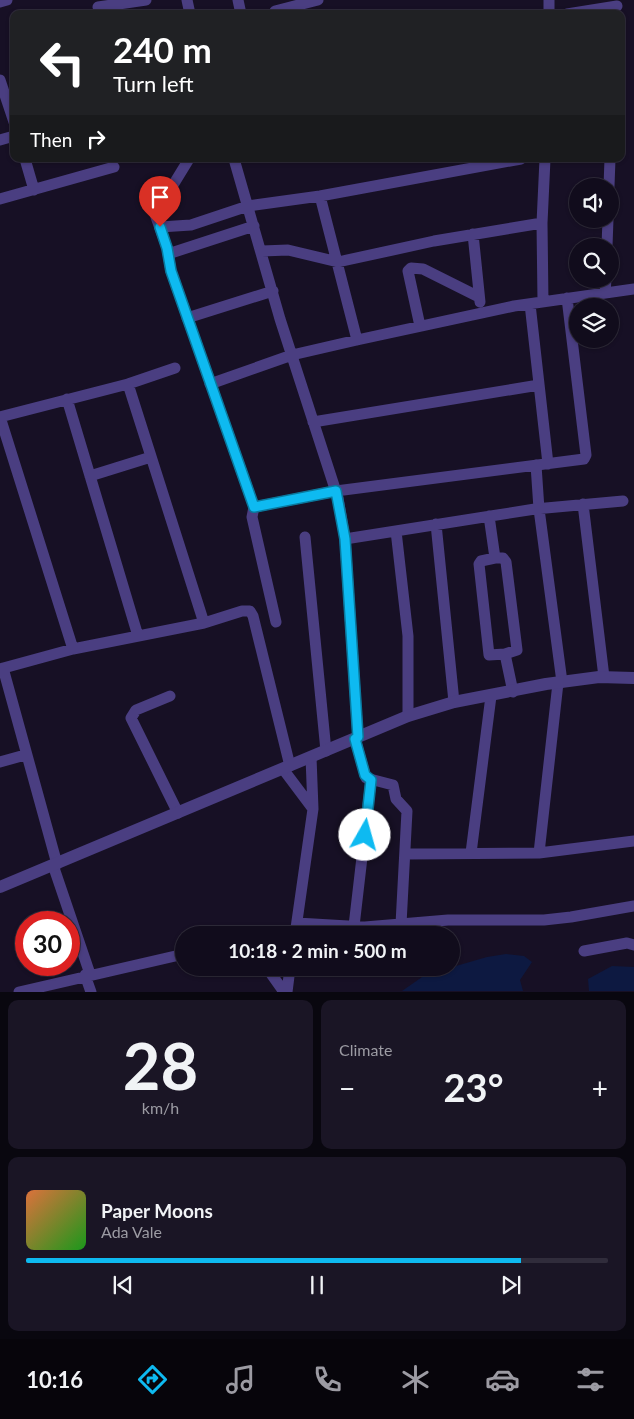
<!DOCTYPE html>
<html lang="en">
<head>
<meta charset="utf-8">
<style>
  body { margin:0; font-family:Lato,sans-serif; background:#1a1525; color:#f1f3f6; height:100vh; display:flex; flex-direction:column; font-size:19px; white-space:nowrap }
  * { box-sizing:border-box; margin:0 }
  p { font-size:16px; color:#9c9ba3 }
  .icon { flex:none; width:28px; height:28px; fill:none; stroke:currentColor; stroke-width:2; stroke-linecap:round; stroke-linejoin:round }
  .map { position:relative; height:992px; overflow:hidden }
  .details { display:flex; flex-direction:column; gap:8px; padding:8px; background:#09070f; flex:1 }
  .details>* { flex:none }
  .guide { position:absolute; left:10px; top:10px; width:615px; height:152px; border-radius:10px; box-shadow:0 1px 4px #0004,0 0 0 1px #302c3b; background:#202124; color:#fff; overflow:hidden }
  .controls { position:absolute; left:569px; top:178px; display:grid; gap:10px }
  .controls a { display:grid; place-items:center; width:50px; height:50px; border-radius:50%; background:#110c1c; box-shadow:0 1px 4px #0004,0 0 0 1px #302c3b; font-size:25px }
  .speed { position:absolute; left:15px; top:911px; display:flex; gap:10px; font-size:25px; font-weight:700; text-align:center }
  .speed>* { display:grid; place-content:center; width:65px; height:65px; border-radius:50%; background:#110c1c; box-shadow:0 1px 4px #0004,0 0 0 1px #302c3b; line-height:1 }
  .speed .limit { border:8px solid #d22; background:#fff; color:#111 }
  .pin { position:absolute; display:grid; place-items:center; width:42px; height:42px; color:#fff; margin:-51px -21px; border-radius:50% 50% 50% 0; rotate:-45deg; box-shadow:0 0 5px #0007 }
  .pin .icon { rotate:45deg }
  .me { position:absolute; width:55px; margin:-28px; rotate:7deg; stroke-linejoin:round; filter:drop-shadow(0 0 4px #0008) }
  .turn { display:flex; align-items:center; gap:18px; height:105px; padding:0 20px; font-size:22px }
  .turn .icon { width:65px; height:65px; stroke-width:2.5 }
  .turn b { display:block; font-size:35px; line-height:42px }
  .then { display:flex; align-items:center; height:48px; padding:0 20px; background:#0003; gap:10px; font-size:19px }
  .big { font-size:38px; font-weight:700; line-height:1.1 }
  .details .tile { flex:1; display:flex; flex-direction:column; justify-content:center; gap:8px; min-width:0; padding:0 18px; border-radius:10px; background:#1a1525 }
  .details .dial { align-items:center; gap:0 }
  .dial b { font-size:65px; line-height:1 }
  .song { display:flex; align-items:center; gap:15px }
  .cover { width:60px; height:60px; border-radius:8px; background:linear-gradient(135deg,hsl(20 70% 55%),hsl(120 70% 35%)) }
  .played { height:5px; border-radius:2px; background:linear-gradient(90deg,#0ebaf1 85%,#302c3b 85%) }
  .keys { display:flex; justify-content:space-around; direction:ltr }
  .heat { display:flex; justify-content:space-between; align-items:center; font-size:28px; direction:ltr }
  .details .tiles { flex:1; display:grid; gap:8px; grid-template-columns:1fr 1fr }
  .tile:last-child { grid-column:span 2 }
  .trip { position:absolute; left:175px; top:926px; width:285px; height:50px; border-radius:25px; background:#110c1c; box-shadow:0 1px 4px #0004,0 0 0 1px #302c3b; font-weight:700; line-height:50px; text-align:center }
  .menu { display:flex; height:80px; justify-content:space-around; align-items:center; background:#07050b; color:#9c9ba3 }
  .menu .icon { width:35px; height:35px }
  .menu .selected { color:#0ebaf1 }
  .menu b { font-size:22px; color:#f1f3f6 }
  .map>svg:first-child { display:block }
</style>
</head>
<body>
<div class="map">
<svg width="634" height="992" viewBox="0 0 634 992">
  <rect width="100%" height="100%" fill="#171025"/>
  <path fill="#0d1941" d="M506 954 524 956 532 962 520 980 523 991H402L425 975 487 957Z
    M612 966 634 967V991H589L588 979Z"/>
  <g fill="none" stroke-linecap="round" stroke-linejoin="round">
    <path stroke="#4a3e81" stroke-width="11" d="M187 0 190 14
      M238 0 241 14
      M549 0V14
      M0 2 7 0
      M98 7 146 0
      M275 11 318 0
      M567 14 617 6
      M0 80 14 122
      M0 140 14 136
      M25 159 34 190
      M189 159 159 208 156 217 167 248 171 271 254 507 252 517 276 622
      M234 159 280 319 338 498 345 539 358 737
      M609 186 610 159
      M320 196 357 340
      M0 199 114 167
      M160 227 191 225 248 206 320 196 521 159
      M473 234 480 302
      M607 246 608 219
      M262 251 288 250 338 262 434 241 542 223
      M168 254 254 226
      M605 293 606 279
      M543 302 542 223 545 159
      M530 304 548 464
      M187 318 273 291
      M420 326 408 271 411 268 423 269 479 297
      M128 384 204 623
      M210 384 292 355 357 340 514 306 634 289
      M67 399 138 636
      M0 417 73 649
      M0 417 128 384 175 368
      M313 422 539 385
      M536 465 539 509 562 682
      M90 476 151 457
      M583 504 604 677
      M254 507 336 491 584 459 586 455 567 298
      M489 516 495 558H503L506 562 517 650 505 654 513 692
      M436 524 454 702
      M396 531 408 636V716
      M305 537 326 751
      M345 539 535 509 623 501
      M495 558 481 561 479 564 489 655 505 654
      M3 668 57 864
      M0 669 73 649 204 623 242 611H250L253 616 290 766
      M170 696 136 710 131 718 178 813
      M355 739 366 778 393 785 396 799 407 811 401 924
      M0 762 25 755
      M283 769 313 809
      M471 853 491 696
      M539 853 558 683
      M406 854 539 853 634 841
      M53 865 90 974
      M297 923 365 927 448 920H544L571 917 634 906
      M354 926 371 780
      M295 935 313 809 311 757
      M584 951 627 943 634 945
      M267 968 284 992
      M85 975 91 992
      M19 992 184 954
      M287 992 290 968"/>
    <path stroke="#4a3e81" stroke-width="12" d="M0 887 408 716 454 702 546 684 599 677 634 678"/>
  </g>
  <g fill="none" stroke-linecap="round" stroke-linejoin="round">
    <defs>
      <path id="route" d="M160 227 167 248 171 271 254 507 336 491 345 539 358 737 355 739 365 775 371 780 365 835"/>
    </defs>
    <use href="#route" stroke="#09799d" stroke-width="12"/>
    <use href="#route" stroke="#0ebaf1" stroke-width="9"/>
  </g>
</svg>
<div class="controls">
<a><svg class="icon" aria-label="sound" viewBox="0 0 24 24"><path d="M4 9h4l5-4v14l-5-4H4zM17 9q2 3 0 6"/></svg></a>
<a><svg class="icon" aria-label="search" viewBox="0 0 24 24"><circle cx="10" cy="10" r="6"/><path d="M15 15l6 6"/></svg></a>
<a><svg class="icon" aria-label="layers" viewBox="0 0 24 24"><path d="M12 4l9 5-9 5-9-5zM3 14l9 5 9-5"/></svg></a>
</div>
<div class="speed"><div class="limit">30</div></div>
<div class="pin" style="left:160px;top:227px;background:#d93025"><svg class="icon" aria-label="arrive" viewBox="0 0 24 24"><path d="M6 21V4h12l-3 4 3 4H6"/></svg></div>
<svg class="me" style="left:365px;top:835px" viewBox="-20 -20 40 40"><circle r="19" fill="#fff"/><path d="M0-13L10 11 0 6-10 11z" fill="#0ebaf1"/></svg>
<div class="trip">10:18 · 2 min · 500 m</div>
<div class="guide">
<div class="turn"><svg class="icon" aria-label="left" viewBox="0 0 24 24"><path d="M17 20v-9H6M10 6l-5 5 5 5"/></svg><div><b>240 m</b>Turn left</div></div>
<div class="then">Then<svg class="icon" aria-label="right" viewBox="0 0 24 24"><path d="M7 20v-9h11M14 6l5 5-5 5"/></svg></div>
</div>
</div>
<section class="details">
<div class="tiles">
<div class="tile dial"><b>28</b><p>km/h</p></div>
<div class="tile"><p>Climate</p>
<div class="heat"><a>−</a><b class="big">23°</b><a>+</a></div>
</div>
<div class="tile">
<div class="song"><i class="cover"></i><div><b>Paper Moons</b><p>Ada Vale</p></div></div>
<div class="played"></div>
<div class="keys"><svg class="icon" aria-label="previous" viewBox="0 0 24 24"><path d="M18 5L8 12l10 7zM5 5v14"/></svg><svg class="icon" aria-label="pause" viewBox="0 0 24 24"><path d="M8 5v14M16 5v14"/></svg><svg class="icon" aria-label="next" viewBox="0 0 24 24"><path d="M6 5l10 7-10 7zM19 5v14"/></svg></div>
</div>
</div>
</section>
<nav class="menu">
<b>10:16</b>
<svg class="icon selected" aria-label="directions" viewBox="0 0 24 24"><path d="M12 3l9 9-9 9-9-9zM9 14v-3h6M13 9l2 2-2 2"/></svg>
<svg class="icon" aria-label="music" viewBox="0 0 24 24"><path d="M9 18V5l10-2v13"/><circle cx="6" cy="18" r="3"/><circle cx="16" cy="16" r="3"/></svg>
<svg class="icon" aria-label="phone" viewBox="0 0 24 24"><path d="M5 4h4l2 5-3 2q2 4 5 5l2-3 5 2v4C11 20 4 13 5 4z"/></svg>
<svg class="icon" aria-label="climate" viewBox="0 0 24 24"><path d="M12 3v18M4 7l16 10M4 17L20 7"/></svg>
<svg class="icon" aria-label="car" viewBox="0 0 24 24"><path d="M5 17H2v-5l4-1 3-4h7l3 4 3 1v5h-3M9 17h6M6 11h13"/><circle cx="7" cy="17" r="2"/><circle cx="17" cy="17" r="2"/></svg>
<svg class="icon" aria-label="filters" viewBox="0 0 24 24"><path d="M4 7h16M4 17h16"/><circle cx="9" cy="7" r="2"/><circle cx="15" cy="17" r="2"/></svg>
</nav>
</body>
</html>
